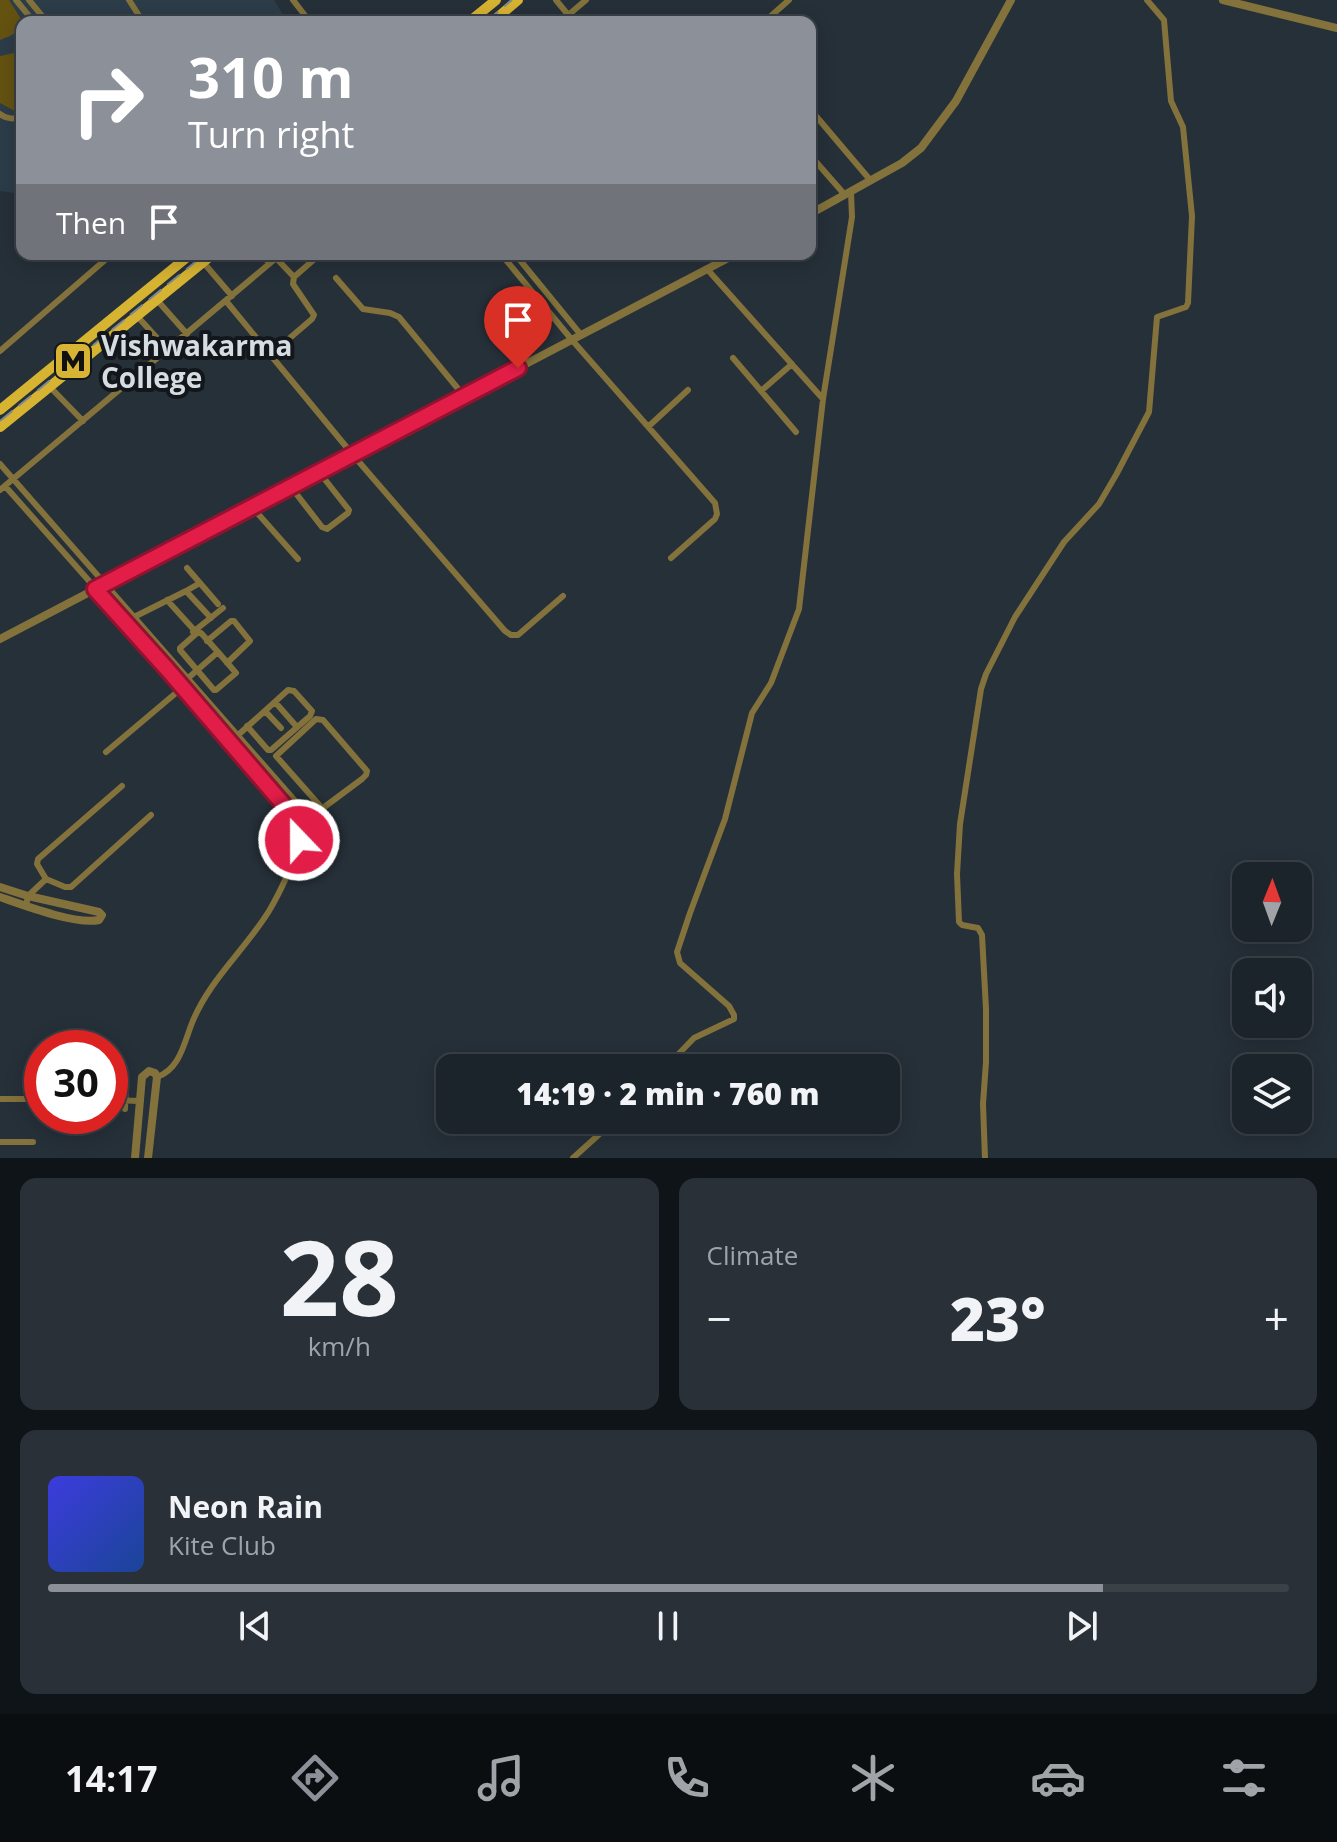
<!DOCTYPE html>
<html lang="en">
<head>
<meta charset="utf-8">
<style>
  body { margin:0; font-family:"Open Sans",sans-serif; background:#293037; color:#f1f3f6; height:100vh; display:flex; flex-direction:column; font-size:30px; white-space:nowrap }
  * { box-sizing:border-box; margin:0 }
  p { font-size:26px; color:#a0a4a9 }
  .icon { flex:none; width:44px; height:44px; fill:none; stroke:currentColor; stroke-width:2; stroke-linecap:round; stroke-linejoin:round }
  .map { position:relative; height:1158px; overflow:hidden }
  .panel { display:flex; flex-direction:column; gap:20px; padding:20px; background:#0f1418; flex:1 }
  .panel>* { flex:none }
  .hud { position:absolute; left:16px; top:16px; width:800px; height:244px; border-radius:16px; box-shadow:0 4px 20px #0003,0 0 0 2px #3a4147; background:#8c9099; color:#fff; overflow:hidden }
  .needle { width:52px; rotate:1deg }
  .controls { position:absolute; left:1232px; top:862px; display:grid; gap:16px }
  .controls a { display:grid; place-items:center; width:80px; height:80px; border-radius:16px; background:#1c242b; box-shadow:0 4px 20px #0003,0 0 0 2px #3a4147; font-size:40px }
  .speed { position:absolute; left:24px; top:1030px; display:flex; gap:16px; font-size:40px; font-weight:700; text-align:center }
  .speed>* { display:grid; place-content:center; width:104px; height:104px; border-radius:50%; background:#1c242b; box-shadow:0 4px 20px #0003,0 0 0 2px #3a4147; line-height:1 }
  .speed .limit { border:12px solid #d22; background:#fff; color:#111 }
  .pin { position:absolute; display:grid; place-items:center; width:68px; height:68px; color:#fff; margin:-82px -34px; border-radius:50% 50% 50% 0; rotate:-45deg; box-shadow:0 0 8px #0007 }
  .pin .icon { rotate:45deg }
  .me { position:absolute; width:88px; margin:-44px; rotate:338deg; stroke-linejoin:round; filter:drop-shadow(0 0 6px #0008) }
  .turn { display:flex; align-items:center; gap:28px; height:168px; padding:0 40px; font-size:36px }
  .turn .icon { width:104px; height:104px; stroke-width:2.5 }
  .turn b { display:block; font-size:56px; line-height:68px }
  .then { display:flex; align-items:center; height:76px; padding:0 40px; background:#0003; gap:16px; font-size:30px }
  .big { font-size:60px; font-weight:800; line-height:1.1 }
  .panel .tile { flex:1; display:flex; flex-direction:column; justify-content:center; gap:12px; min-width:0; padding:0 28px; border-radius:16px; background:#293037 }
  .panel .dial { align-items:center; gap:0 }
  .dial b { font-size:104px; line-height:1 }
  .song { display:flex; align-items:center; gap:24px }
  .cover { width:96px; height:96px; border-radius:12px; background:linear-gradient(135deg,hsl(240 70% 55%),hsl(220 70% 35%)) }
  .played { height:8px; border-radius:4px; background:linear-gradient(90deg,#8c9099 85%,#3a4147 85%) }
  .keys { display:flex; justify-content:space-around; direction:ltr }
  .heat { display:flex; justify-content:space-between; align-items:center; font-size:44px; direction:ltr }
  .panel .tiles { flex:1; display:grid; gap:20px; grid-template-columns:1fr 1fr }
  .tile:last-child { grid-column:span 2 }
  .trip { position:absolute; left:436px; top:1054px; width:464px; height:80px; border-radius:16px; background:#1c242b; box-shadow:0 4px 20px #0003,0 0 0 2px #3a4147; font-weight:800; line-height:80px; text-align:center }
  .dock { display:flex; height:128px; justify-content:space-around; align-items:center; background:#0b0e11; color:#a0a4a9 }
  .dock .icon { width:56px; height:56px }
  .dock .current { color:#8c9099 }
  .dock b { font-size:36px; color:#f1f3f6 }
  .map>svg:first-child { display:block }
</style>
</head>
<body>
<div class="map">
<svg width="1337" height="1158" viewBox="0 0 1337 1158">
  <rect width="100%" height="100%" fill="#263039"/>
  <path fill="#2c3c49" d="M0 0H274L287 21 22 22V194L0 191Z"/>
  <path fill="#645211" d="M0 0H9L23 22 20 30 10 36 0 40Z
    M22 48V114H20L0 103V56L14 53Z"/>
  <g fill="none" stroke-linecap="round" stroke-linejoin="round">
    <path stroke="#83723b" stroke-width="6" d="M16 0 34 22
      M29 0 47 22
      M129 0 143 22
      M293 0 310 22
      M556 0 574 22
      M560 22 586 0
      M764 22 789 0
      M810 109 871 181
      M0 114C6 119 15 120 22 116
      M810 155 845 195
      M254 254 271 262
      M501 254 572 340 715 503 717 514 715 519 671 558
      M515 254 581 335
      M203 262 232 296
      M707 269 823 399
      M294 277 318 256
      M336 278 363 309 390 313 399 317 464 396
      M157 300 187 334
      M226 301 353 455 505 631 511 635H518L563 596
      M137 316 168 350
      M0 351 112 254
      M270 355 312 319 314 315 293 284 294 277 276 258
      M733 358 796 432
      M50 387 83 421
      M761 391 792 364
      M649 426 688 390
      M0 464 304 811 302 816 295 818 167 669 5 486
      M291 487 322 527 327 529 348 513 349 510 319 472
      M0 490 281 254
      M252 507 298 559
      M200 583 218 604
      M186 591 200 583 187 568
      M167 600 195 631
      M134 617 186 591 211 618
      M193 632 223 608
      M207 641 231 621H234L250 641 227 663
      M187 679 218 652 201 633H197L180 648V650L214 690H216L236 673 218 652
      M275 702 297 727
      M265 711 281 728
      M316 719 323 720 367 771 366 775 362 779 323 808 321 807 276 756Z
      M237 736 288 690 294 691 312 711 310 716 271 750H268L247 726
      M106 752 183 687
      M46 879 37 864 38 859 122 786
      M26 906 28 896 46 879 65 887H71L151 815
      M665 1068 694 1038 734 1019V1015L729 1006 680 963 677 952 690 913 725 819 752 713 771 683 799 609 823 399 852 217 851 192
      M157 1077C180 1069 184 1043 192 1023 209 980 245 950 269 911 275 901 281 889 286 878 294 859 301 839 299 818
      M0 1099H25
      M110 1100 140 1101
      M125 1109 126 1080
      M62 1118V1116
      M0 1142H33
      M573 1158 615 1120
      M985 1158 983 1104 986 1062V1009L982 935 978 928 962 925 959 922 957 874 960 824 981 689 986 674 1015 617 1064 542 1099 504 1116 475 1149 412 1157 317 1186 307 1188 303 1192 216 1183 127 1171 101 1164 20 1147 0"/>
    <path stroke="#83723b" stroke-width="8" d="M1223 0 1337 28
      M810 214 902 163 921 148 956 101 1011 0
      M0 639 736 254
      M0 887 28 896 99 912 102 915 99 920C76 925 23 905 0 897
      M135 1158 142 1077 149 1071 155 1073 157 1077 148 1158"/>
    <path stroke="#d7b332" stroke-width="10" d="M469 22 496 0
      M492 22 518 0
      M0 410 191 254
      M0 427 213 254"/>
    <path stroke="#808890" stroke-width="2" stroke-dasharray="16 8" stroke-linecap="butt" d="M486 22 512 0
      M0 421 205 254"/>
  </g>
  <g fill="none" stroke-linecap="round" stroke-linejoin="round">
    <defs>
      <path id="route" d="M299 840V818H295L167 669 95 589 518 368"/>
    </defs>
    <use href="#route" stroke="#92132f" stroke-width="20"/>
    <use href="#route" stroke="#e11d48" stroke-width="14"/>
  </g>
  <defs>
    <symbol id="metro-square" viewBox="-11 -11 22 22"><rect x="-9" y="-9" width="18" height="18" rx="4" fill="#d8b434" stroke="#13171b"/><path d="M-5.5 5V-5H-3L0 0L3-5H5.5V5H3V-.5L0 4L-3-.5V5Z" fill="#111"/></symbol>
  </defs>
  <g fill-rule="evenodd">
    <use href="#metro-square" x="51" y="339" width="44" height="44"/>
  </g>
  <g text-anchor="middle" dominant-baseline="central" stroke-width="8" stroke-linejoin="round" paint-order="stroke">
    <g font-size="28" font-weight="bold" fill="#d5dce2" stroke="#13171b" text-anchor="start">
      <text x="101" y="345">Vishwakarma<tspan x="101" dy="32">College</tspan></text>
    </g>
  </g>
</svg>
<div class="controls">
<a><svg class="needle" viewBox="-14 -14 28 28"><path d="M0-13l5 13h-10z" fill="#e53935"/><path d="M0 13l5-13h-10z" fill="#a0a4a9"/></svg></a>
<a><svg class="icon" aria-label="sound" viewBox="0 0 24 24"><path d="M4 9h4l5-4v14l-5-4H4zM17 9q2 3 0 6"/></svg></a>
<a><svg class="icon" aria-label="layers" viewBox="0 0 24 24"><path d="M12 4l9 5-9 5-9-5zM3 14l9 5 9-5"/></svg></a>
</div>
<div class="speed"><div class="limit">30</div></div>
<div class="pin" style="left:518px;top:368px;background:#d93025"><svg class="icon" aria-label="arrive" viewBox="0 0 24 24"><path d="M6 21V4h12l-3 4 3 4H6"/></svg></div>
<svg class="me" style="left:299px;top:840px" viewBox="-20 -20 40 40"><circle r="17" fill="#e11d48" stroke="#fff" stroke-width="3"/><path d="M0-11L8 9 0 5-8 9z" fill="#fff"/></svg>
<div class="trip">14:19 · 2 min · 760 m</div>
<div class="hud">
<div class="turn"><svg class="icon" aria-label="right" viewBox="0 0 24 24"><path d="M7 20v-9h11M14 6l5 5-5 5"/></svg><div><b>310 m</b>Turn right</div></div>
<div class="then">Then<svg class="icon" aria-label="arrive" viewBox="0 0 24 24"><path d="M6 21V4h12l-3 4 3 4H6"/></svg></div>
</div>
</div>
<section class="panel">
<div class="tiles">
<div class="tile dial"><b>28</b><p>km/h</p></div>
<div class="tile"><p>Climate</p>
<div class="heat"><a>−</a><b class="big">23°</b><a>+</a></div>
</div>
<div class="tile">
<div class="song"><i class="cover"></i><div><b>Neon Rain</b><p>Kite Club</p></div></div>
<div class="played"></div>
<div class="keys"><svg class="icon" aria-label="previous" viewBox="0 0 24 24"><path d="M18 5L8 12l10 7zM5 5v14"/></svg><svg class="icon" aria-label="pause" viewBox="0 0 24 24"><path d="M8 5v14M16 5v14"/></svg><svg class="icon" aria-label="next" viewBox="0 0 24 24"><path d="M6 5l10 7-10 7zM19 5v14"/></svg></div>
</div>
</div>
</section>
<nav class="dock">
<b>14:17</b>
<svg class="icon current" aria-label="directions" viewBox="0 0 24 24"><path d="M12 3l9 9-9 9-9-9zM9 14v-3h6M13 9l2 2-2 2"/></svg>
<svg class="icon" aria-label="music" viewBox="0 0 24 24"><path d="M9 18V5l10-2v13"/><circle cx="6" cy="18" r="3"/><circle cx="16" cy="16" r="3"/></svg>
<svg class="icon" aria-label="phone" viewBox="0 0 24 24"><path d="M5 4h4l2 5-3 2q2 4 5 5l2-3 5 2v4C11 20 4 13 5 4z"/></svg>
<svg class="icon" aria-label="climate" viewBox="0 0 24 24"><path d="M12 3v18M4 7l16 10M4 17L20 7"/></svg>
<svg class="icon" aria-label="car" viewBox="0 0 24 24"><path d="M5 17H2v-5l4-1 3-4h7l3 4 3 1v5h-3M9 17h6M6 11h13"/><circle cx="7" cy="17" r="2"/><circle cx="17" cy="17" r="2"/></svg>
<svg class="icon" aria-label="filters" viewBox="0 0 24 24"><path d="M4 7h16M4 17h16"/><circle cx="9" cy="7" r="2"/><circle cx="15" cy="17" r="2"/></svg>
</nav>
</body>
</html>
